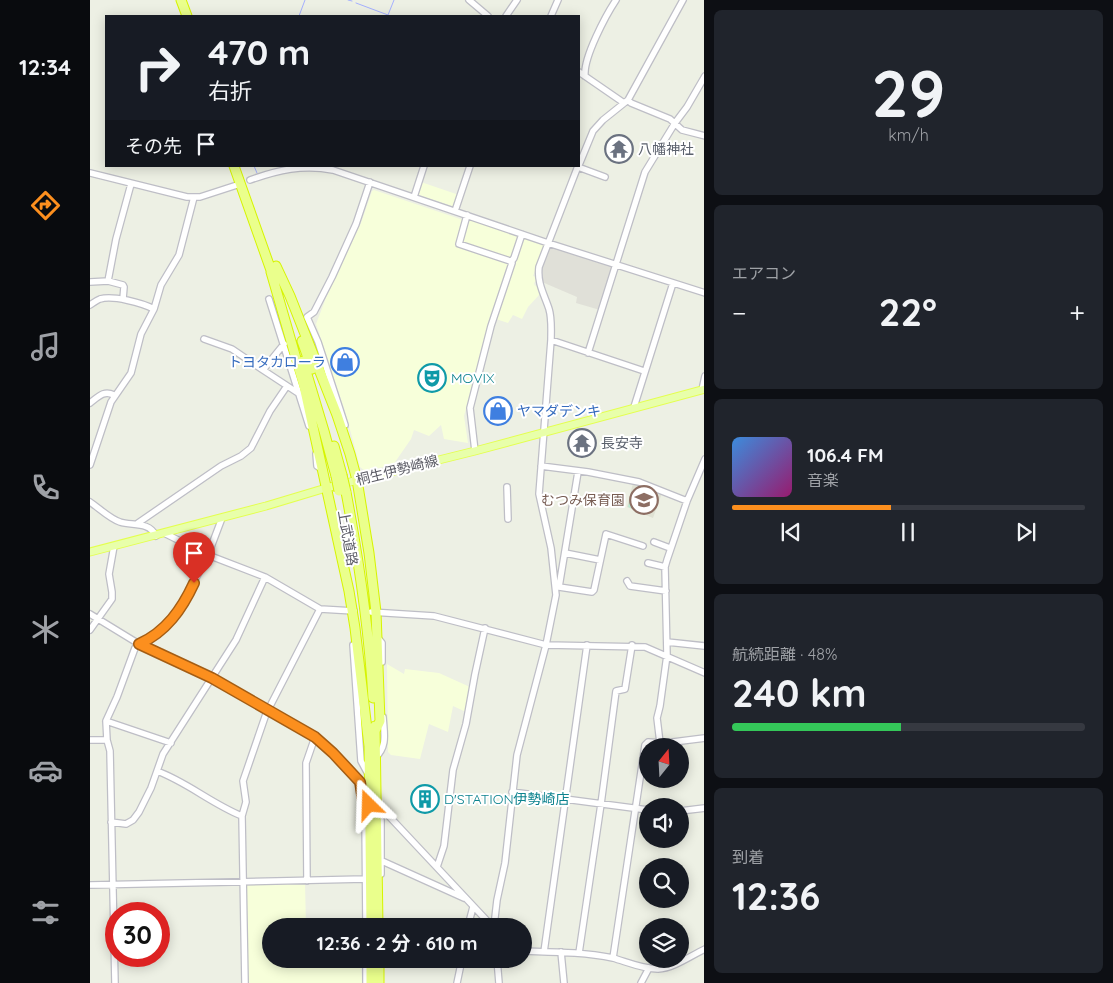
<!DOCTYPE html>
<html lang="ja">
<head>
<meta charset="utf-8">
<style>
  body { margin:0; font-family:Quicksand,"Noto Sans JP",sans-serif; background:#20242c; color:#f1f3f6; height:100vh; display:flex; flex-direction:column; font-size:19px; white-space:nowrap }
  * { box-sizing:border-box; margin:0 }
  p { font-size:16px; color:#9ea1a6 }
  .icon { flex:none; width:28px; height:28px; fill:none; stroke:currentColor; stroke-width:2; stroke-linecap:round; stroke-linejoin:round }
  .map { position:relative; flex:1; overflow:hidden }
  .sheet { display:flex; flex-direction:column; gap:10px; padding:10px; background:#0d0f14; width:409px }
  .sheet>* { flex:none }
  .guide { position:absolute; left:15px; top:15px; width:475px; height:152px; border-radius:0px; box-shadow:0 2px 12px #0003; background:#171b24; color:#f1f3f6; overflow:hidden }
  .needle { width:32px; rotate:18deg }
  .tools { position:absolute; left:549px; top:738px; display:grid; gap:10px }
  .tools a { display:grid; place-items:center; width:50px; height:50px; border-radius:50%; background:#171b24; box-shadow:0 2px 12px #0003; font-size:25px }
  .speed { position:absolute; left:15px; top:902px; display:flex; gap:10px; font-size:25px; font-weight:700; text-align:center }
  .speed>* { display:grid; place-content:center; width:65px; height:65px; border-radius:50%; background:#171b24; box-shadow:0 2px 12px #0003; line-height:1 }
  .speed .limit { border:8px solid #d22; background:#fff; color:#111 }
  .pin { position:absolute; display:grid; place-items:center; width:42px; height:42px; color:#fff; margin:-51px -21px; border-radius:50% 50% 50% 0; rotate:-45deg; box-shadow:0 0 5px #0007 }
  .pin .icon { rotate:45deg }
  .me { position:absolute; width:55px; margin:-28px; rotate:338deg; stroke-linejoin:round; filter:drop-shadow(0 0 4px #0008) }
  .turn { display:flex; align-items:center; gap:18px; height:105px; padding:0 20px; font-size:22px }
  .turn .icon { width:65px; height:65px; stroke-width:2.5 }
  .turn b { display:block; font-size:35px; line-height:42px }
  .then { display:flex; align-items:center; height:48px; padding:0 20px; background:#0003; gap:10px; font-size:19px }
  .big { font-size:38px; font-weight:700; line-height:1.1 }
  .sheet .card { flex:1; display:flex; flex-direction:column; justify-content:center; gap:8px; min-width:0; padding:0 18px; border-radius:8px; background:#20242c }
  .sheet .dial { align-items:center; gap:0 }
  .dial b { font-size:65px; line-height:1 }
  .song { display:flex; align-items:center; gap:15px }
  .cover { width:60px; height:60px; border-radius:8px; background:linear-gradient(135deg,hsl(210 70% 55%),hsl(320 70% 35%)) }
  .played { height:5px; border-radius:2px; background:linear-gradient(90deg,#fc8f1e 45%,#363941 45%) }
  .keys { display:flex; justify-content:space-around; direction:ltr }
  .heat { display:flex; justify-content:space-between; align-items:center; font-size:28px; direction:ltr }
  .charge { height:8px; border-radius:4px; background:linear-gradient(90deg,#34c759 48%,#363941 0) }
  .trip { position:absolute; left:172px; top:918px; width:270px; height:50px; border-radius:25px; background:#171b24; box-shadow:0 2px 12px #0003; font-weight:700; line-height:50px; text-align:center }
  main { display:flex; flex:1; min-height:0 }
  .dock { display:flex; flex-direction:column; width:90px; justify-content:space-around; align-items:center; background:#090b0e; color:#9ea1a6 }
  .dock .icon { width:35px; height:35px }
  .dock .active { color:#fc8f1e }
  .dock b { font-size:22px; color:#f1f3f6 }
  .map>svg:first-child { display:block }
</style>
</head>
<body>
<main>
<nav class="dock">
<b>12:34</b>
<svg class="icon active" aria-label="directions" viewBox="0 0 24 24"><path d="M12 3l9 9-9 9-9-9zM9 14v-3h6M13 9l2 2-2 2"/></svg>
<svg class="icon" aria-label="music" viewBox="0 0 24 24"><path d="M9 18V5l10-2v13"/><circle cx="6" cy="18" r="3"/><circle cx="16" cy="16" r="3"/></svg>
<svg class="icon" aria-label="phone" viewBox="0 0 24 24"><path d="M5 4h4l2 5-3 2q2 4 5 5l2-3 5 2v4C11 20 4 13 5 4z"/></svg>
<svg class="icon" aria-label="climate" viewBox="0 0 24 24"><path d="M12 3v18M4 7l16 10M4 17L20 7"/></svg>
<svg class="icon" aria-label="car" viewBox="0 0 24 24"><path d="M5 17H2v-5l4-1 3-4h7l3 4 3 1v5h-3M9 17h6M6 11h13"/><circle cx="7" cy="17" r="2"/><circle cx="17" cy="17" r="2"/></svg>
<svg class="icon" aria-label="filters" viewBox="0 0 24 24"><path d="M4 7h16M4 17h16"/><circle cx="9" cy="7" r="2"/><circle cx="15" cy="17" r="2"/></svg>
</nav>
<div class="map">
<svg width="615" height="983" viewBox="0 0 615 983">
  <rect width="100%" height="100%" fill="#edf0e4"/>
  <path fill="#f7ffda" d="M331 182 369 195 365 207 326 194Z
    M284 190 373 220 365 244 366 246 417 263 419 266 400 321 374 416 378 443 354 439 351 425 339 436 324 430 321 439 303 465 275 471 270 467 255 411 226 324 236 298 271 223 282 191Z
    M380 219 454 243 455 245 443 276 446 277V281L444 283 445 286 447 285 450 294 438 307 432 319 423 315 418 323 406 319 427 257 422 258 372 242Z
    M297 664 314 674 315 669 349 673 380 687 376 712 363 706 358 732 339 724 330 759 301 755 298 752Z
    M215 883 216 926H181V959H271L272 983H158L155 886 157 884Z"/>
  <path fill="#e0e0d8" d="M461 247 522 266 523 268 510 310 486 303 487 297 452 282V265L457 249Z"/>
  <path fill="#e0e2d4" d="M543 483 572 493 563 518 537 507Z"/>
  <path fill="#bdead1" d="M540 499 552 503 549 511 538 507Z"/>
  <g fill="none" stroke-linecap="round" stroke-linejoin="round">
    <path stroke="#a5b0ff" stroke-width="1" d="M258 0 262 1
      M266 3 298 15 304 0
      M209 16 215 0
      M164 166 167 173"/>
    <defs>
      <path id="minor" d="M379 0 398 16
        M416 16 427 0
        M461 16 468 0
        M489 72 534 103
        M495 76C493 58 516 15 526 0
        M538 100 541 103 580 119 592 130 615 136
        M489 165 503 131 513 120 538 100 593 0
        M488 167 515 177
        M0 173 97 197H110L147 185
        M160 180C188 170 213 164 243 170L458 243 615 293
        M324 197 334 166
        M365 211 380 166
        M377 215 369 244 420 261 422 263 401 326 380 408 385 451
        M421 262 424 258 432 234
        M18 281 26 239 41 184
        M0 282 18 281 33 285 34 287 33 299
        M179 299 219 426
        M0 305C3 303 7 300 10 299 23 295 52 303 64 309
        M114 339 142 349 173 370 194 344
        M461 340 554 371
        M498 353 555 172 585 123 597 107 615 76
        M173 370 208 393
        M612 390 615 376
        M0 403C9 396 14 390 24 395
        M544 407 583 283
        M255 425 228 342 217 317 224 312 242 277 266 224 280 182
        M226 454 227 466 233 470
        M0 465 21 402 41 373 51 334 64 309 71 285 89 255 104 197
        M451 466 498 472 549 482 597 501
        M417 487 418 519
        M0 502C9 508 20 519 30 522 42 526 59 521 66 536
        M48 523 131 466 151 456 161 448 180 411 197 386
        M74 533 118 555 175 577 230 609 264 611
        M564 542 580 548
        M475 553 510 560
        M558 563 575 567
        M537 581 540 586 576 591
        M467 587H469L488 472
        M469 587 502 592 504 590 516 534 553 546
        M281 612 344 616 456 645 555 647 615 673
        M0 614 49 644 123 678 225 737 243 753 270 782 273 801 296 813 401 925 404 926
        M0 630 22 599V592L19 574 24 546
        M288 638 292 643V662
        M577 642 615 646
        M263 645 271 761 278 774
        M16 721 81 743
        M0 740H17
        M570 743 567 718 570 706 577 655 575 567 577 560 597 501 615 459
        M285 758C298 746 294 733 293 717
        M67 771C97 782 122 804 152 816
        M422 792 558 810
        M590 811 615 808
        M287 814 291 820V874
        M21 822 36 824 43 820 49 812 61 788 73 754 146 640 175 577
        M292 861 374 898
        M347 867 354 846 363 770 376 724 385 674 395 628
        M217 881 216 763 225 737
        M0 885 275 879
        M276 926 275 818 279 809
        M378 926 383 907
        M404 926 407 900 415 863 427 755 456 645 466 595 461 548 449 494 461 340C461 330 462 319 459 309 454 294 447 283 449 267L488 166
        M434 951C464 952 493 952 523 958 537 962 553 969 568 969 584 968 600 956 615 949
        M454 952 497 645
        M471 952 474 983
        M489 953 511 804 526 691 535 689 542 645
        M523 958 555 745 558 742 575 743 615 738
        M276 959V983
        M407 959 409 983
        M25 983 20 751 17 740 16 721 27 697 45 648 73 629 90 609 118 555 132 518
        M155 983 152 816 156 802 153 781 176 714 230 609
        M367 983 372 959
        M551 983 559 968"/>
      <path id="major" d="M0 552 176 506 236 488 385 451 615 389"/>
      <path id="highway" d="M91 0 97 16
        M144 166 183 276
        M186 266 200 296 247 415 260 454 267 480 279 553 286 612 290 721 285 731
        M181 272 214 386 259 591 265 628 279 746
        M212 341 222 369
        M213 361 234 431 246 476
        M244 446 252 475
        M256 492C269 561 279 628 283 698
        M285 726 288 926
        M279 742 281 926
        M281 959V983
        M289 959V983"/>
    </defs>
    <use href="#minor" stroke="#bebec6" stroke-width="8"/>
    <use href="#major" stroke="#e4ff4e" stroke-width="9"/>
    <use href="#highway" stroke="#d6f400" stroke-width="11"/>
    <use href="#minor" stroke="#fff" stroke-width="5.5"/>
    <use href="#major" stroke="#e8ffaa" stroke-width="7"/>
    <use href="#highway" stroke="#eaff8c" stroke-width="9"/>
    <defs>
      <path id="highway-bridge" d="M252 475 256 492
        M246 476 249 491"/>
    </defs>
    <use href="#highway-bridge" stroke="#d6f400" stroke-width="11" stroke-linecap="butt"/>
    <use href="#highway-bridge" stroke="#eaff8c" stroke-width="9"/>
  </g>
  <g fill="none" stroke-linecap="round" stroke-linejoin="round">
    <defs>
      <path id="route" d="M104 583C92 609 76 632 49 644L122 678 225 737 243 753 270 782 273 801 279 805"/>
    </defs>
    <use href="#route" stroke="#a45d14" stroke-width="12"/>
    <use href="#route" stroke="#fc8f1e" stroke-width="9"/>
  </g>
  <defs>
    <symbol id="temple-ring" viewBox="-11 -11 22 22"><circle r="9.5" fill="#fff" stroke="#6b7280" stroke-width="1.5"/><path d="M0-6L5-2H3V0L6.5 2.5H4V6H1.5V3h-3V6H-4V2.5H-6.5L-3 0V-2H-5Z" fill="#6b7280"/></symbol>
    <symbol id="shop-ring" viewBox="-11 -11 22 22"><circle r="9.5" fill="#fff" stroke="#3f7fe0" stroke-width="1.5"/><path d="M-5-2.5h2.3a2.7 3.5 0 0 1 5.4 0H5L5.5 6h-11ZM-1.5-2.5h3a1.5 2.3 0 0 0-3 0Z" fill="#3f7fe0"/></symbol>
    <symbol id="theatre-ring" viewBox="-11 -11 22 22"><circle r="9.5" fill="#fff" stroke="#0f9aa8" stroke-width="1.5"/><path d="M-5-5.5Q0-4 5-5.5V0Q5 5 0 6Q-5 5-5 0ZM-3.3-2.5H-1v1.5H-3.3ZM1-2.5H3.3v1.5H1ZM-2.8 1Q0 5.5 2.8 1Z" fill="#0f9aa8"/></symbol>
    <symbol id="school-ring" viewBox="-11 -11 22 22"><circle r="9.5" fill="#fff" stroke="#8d6e63" stroke-width="1.5"/><path d="M0-5L7-2L0 1L-7-2ZM-4 1L0 2.5L4 1V4Q0 6-4 4Z" fill="#8d6e63"/></symbol>
    <symbol id="building-ring" viewBox="-11 -11 22 22"><circle r="9.5" fill="#fff" stroke="#0f9aa8" stroke-width="1.5"/><path d="M-4-6H4V6H1V3H-1V6H-4ZM-2.5-4.3h1.7v1.8h-1.7ZM.8-4.3h1.7v1.8H.8ZM-2.5-1h1.7V.8h-1.7ZM.8-1h1.7V.8H.8Z" fill="#0f9aa8"/></symbol>
  </defs>
  <g fill-rule="evenodd">
    <use href="#temple-ring" x="513" y="133" width="32" height="32"/>
    <use href="#shop-ring" x="239" y="346" width="32" height="32"/>
    <use href="#theatre-ring" x="326" y="362" width="32" height="32"/>
    <use href="#shop-ring" x="392" y="395" width="32" height="32"/>
    <use href="#temple-ring" x="476" y="427" width="32" height="32"/>
    <use href="#school-ring" x="538" y="484" width="32" height="32"/>
    <use href="#building-ring" x="319" y="783" width="32" height="32"/>
  </g>
  <g text-anchor="middle" dominant-baseline="central" stroke-width="4" stroke-linejoin="round" paint-order="stroke">
    <g font-size="14" fill="#5b616d" stroke="#fff" text-anchor="start">
      <text x="548" y="149">八幡神社</text>
      <text x="511" y="443">長安寺</text>
    </g>
    <g font-size="14" fill="#366cbe" stroke="#fff" text-anchor="end">
      <text x="236" y="362">トヨタカローラ</text>
      <text x="427" y="411" text-anchor="start">ヤマダデンキ</text>
    </g>
    <g font-size="14" fill="#0d838f" stroke="#fff" text-anchor="start">
      <text x="361" y="378">MOVIX</text>
      <text x="354" y="799">D'STATION伊勢崎店</text>
    </g>
    <g font-size="14" fill="#5c5c66" stroke="#fff">
      <text transform="translate(307 470) rotate(-14)">桐生伊勢崎線</text>
      <text transform="translate(258 538) rotate(80)">上武道路</text>
    </g>
    <g font-size="14" fill="#785e54" stroke="#fff" text-anchor="end">
      <text x="535" y="500">むつみ保育園</text>
    </g>
  </g>
</svg>
<div class="tools">
<a><svg class="needle" viewBox="-14 -14 28 28"><path d="M0-13l5 13h-10z" fill="#e53935"/><path d="M0 13l5-13h-10z" fill="#9ea1a6"/></svg></a>
<a><svg class="icon" aria-label="sound" viewBox="0 0 24 24"><path d="M4 9h4l5-4v14l-5-4H4zM17 9q2 3 0 6"/></svg></a>
<a><svg class="icon" aria-label="search" viewBox="0 0 24 24"><circle cx="10" cy="10" r="6"/><path d="M15 15l6 6"/></svg></a>
<a><svg class="icon" aria-label="layers" viewBox="0 0 24 24"><path d="M12 4l9 5-9 5-9-5zM3 14l9 5 9-5"/></svg></a>
</div>
<div class="speed"><div class="limit">30</div></div>
<div class="pin" style="left:104px;top:583px;background:#d93025"><svg class="icon" aria-label="arrive" viewBox="0 0 24 24"><path d="M6 21V4h12l-3 4 3 4H6"/></svg></div>
<svg class="me" style="left:279px;top:805px" viewBox="-20 -20 40 40"><path d="M0-17L14 15 0 8-14 15z" fill="#fc8f1e" stroke="#fff" stroke-width="4"/></svg>
<div class="trip">12:36 · 2 分 · 610 m</div>
<div class="guide">
<div class="turn"><svg class="icon" aria-label="right" viewBox="0 0 24 24"><path d="M7 20v-9h11M14 6l5 5-5 5"/></svg><div><b>470 m</b>右折</div></div>
<div class="then">その先<svg class="icon" aria-label="arrive" viewBox="0 0 24 24"><path d="M6 21V4h12l-3 4 3 4H6"/></svg></div>
</div>
</div>
<section class="sheet">
<div class="card dial"><b>29</b><p>km/h</p></div>
<div class="card"><p>エアコン</p>
<div class="heat"><a>−</a><b class="big">22°</b><a>+</a></div>
</div>
<div class="card">
<div class="song"><i class="cover"></i><div><b>106.4 FM</b><p>音楽</p></div></div>
<div class="played"></div>
<div class="keys"><svg class="icon" aria-label="previous" viewBox="0 0 24 24"><path d="M18 5L8 12l10 7zM5 5v14"/></svg><svg class="icon" aria-label="pause" viewBox="0 0 24 24"><path d="M8 5v14M16 5v14"/></svg><svg class="icon" aria-label="next" viewBox="0 0 24 24"><path d="M6 5l10 7-10 7zM19 5v14"/></svg></div>
</div>
<div class="card"><p>航続距離 · 48%</p><b class="big">240 km</b><div class="charge"></div></div>
<div class="card"><p>到着</p><b class="big">12:36</b></div>
</section>
</main>
</body>
</html>
